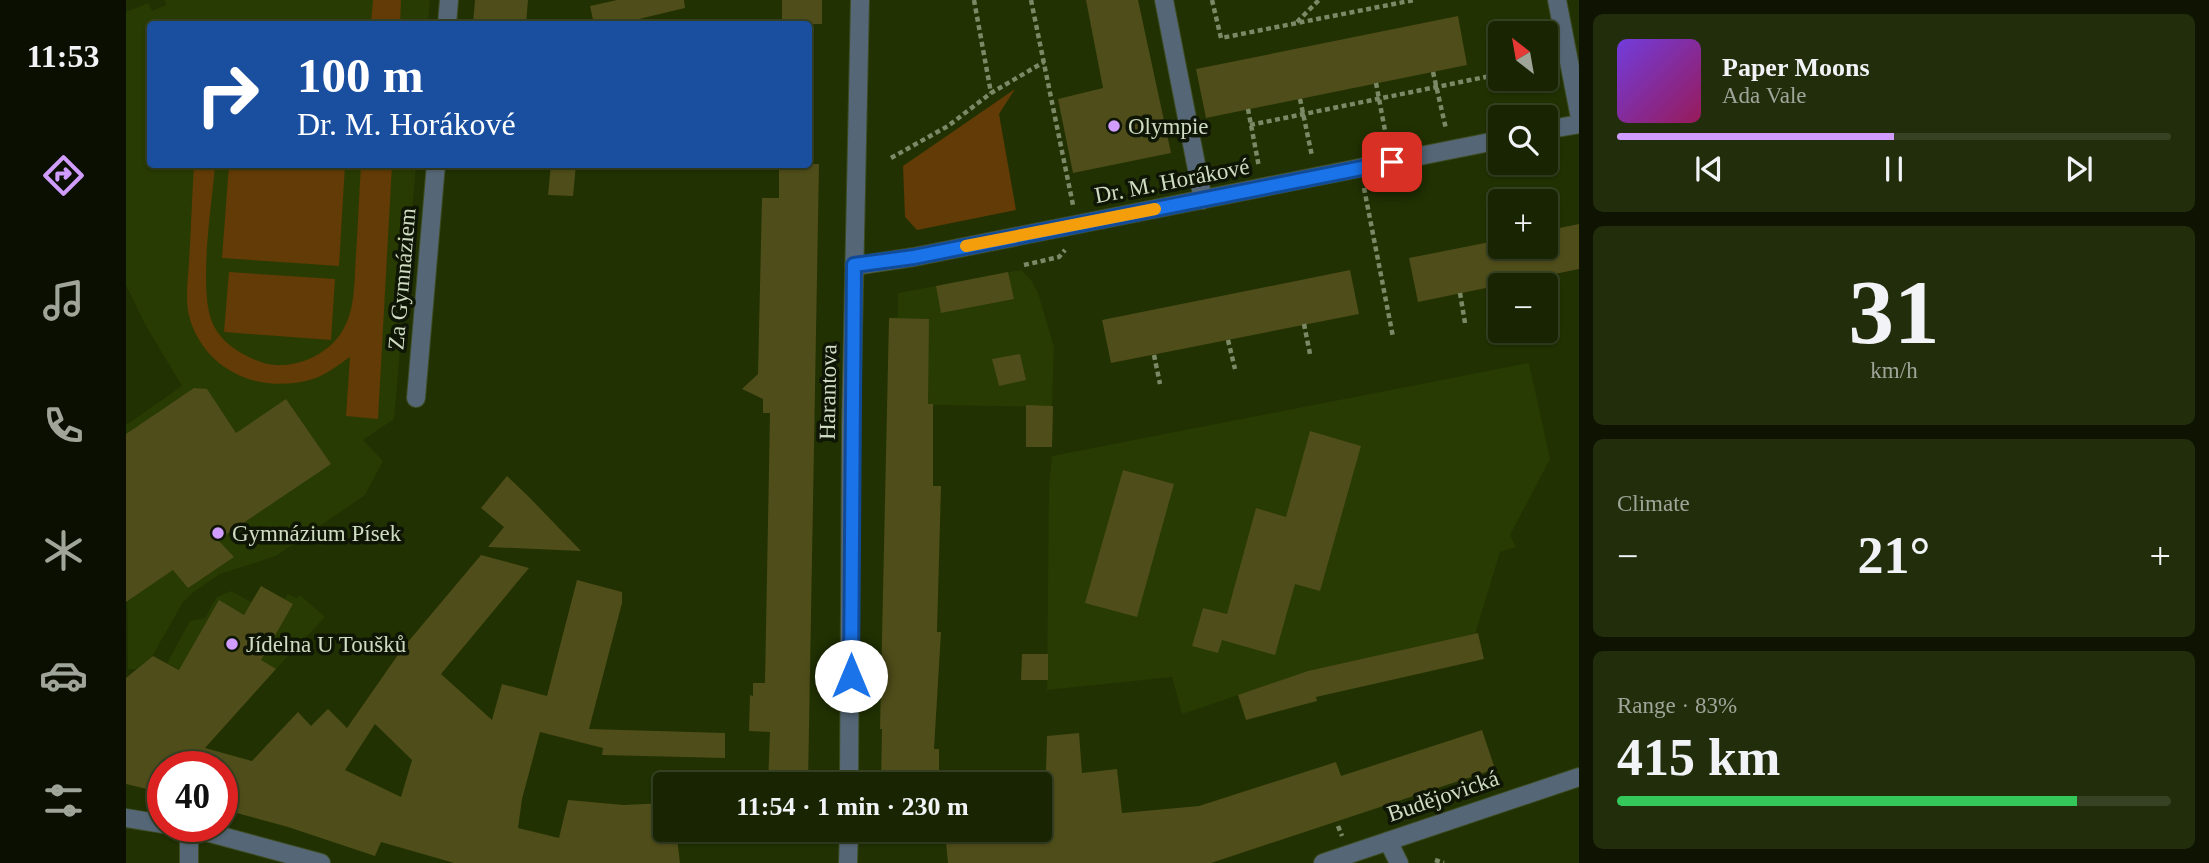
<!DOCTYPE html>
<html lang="en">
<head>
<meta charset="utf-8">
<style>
  body { margin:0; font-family:"Times New Roman",serif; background:#222d0c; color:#f1f3f6; height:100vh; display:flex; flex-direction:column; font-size:26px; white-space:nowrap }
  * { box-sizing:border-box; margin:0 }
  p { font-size:23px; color:#9fa599 }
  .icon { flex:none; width:38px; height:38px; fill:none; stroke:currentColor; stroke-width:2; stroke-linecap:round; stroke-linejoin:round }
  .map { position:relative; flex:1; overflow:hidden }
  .drawer { display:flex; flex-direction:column; gap:14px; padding:14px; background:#0e1401; width:630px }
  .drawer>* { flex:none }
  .hud { position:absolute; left:21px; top:21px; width:665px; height:147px; border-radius:7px; box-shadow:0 2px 5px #0004,0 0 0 2px #374224; background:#1a4fa0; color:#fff; overflow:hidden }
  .needle { width:46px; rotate:329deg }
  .controls { position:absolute; left:1362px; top:21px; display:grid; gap:14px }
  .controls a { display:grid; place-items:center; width:70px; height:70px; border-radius:7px; background:#192502; box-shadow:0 2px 5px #0004,0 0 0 2px #374224; font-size:35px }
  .speed { position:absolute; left:21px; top:751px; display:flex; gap:14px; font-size:35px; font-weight:700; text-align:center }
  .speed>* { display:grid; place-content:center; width:91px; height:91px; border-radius:50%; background:#192502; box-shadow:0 2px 5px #0004,0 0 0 2px #374224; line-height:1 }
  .speed .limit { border:10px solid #d22; background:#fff; color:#111 }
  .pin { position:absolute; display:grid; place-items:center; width:60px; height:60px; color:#fff; margin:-30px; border-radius:14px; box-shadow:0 4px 10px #0006 }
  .me { position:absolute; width:77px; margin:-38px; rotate:0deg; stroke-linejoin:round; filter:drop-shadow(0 0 5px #0008) }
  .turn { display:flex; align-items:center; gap:24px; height:147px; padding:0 35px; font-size:32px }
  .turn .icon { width:91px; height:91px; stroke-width:2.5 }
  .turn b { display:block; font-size:49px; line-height:60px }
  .big { font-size:52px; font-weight:600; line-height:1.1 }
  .drawer .widget { flex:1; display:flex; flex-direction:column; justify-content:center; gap:10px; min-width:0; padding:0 24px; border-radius:10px; background:#222d0c }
  .drawer .dial { align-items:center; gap:0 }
  .dial b { font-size:91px; line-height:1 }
  .song { display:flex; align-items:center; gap:21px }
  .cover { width:84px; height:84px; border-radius:10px; background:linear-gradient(135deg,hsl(260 70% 55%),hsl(330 70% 35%)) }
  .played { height:7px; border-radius:4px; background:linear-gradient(90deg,#d09dff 50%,#374224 50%) }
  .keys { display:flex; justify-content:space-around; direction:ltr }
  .heat { display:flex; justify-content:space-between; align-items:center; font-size:38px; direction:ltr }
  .charge { height:10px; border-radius:5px; background:linear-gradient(90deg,#34c759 83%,#374224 0) }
  .trip { position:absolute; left:527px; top:772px; width:399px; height:70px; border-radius:7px; background:#192502; box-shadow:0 2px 5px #0004,0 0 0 2px #374224; font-weight:600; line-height:70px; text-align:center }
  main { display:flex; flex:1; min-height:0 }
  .tabs { display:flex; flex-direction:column; width:126px; justify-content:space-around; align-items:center; background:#0a0f01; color:#9fa599 }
  .tabs .icon { width:49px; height:49px }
  .tabs .selected { color:#d09dff }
  .tabs b { font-size:32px; color:#f1f3f6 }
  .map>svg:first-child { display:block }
</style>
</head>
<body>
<main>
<nav class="tabs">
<b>11:53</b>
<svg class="icon selected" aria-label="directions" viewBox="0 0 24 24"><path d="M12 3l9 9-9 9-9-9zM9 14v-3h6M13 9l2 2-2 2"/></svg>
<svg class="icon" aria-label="music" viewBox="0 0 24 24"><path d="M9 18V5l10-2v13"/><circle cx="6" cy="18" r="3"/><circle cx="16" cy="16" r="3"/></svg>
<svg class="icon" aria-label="phone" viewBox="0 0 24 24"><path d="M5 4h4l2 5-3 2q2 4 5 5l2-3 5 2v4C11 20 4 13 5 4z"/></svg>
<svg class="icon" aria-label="climate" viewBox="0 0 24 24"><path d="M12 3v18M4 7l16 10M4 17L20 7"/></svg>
<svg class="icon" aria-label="car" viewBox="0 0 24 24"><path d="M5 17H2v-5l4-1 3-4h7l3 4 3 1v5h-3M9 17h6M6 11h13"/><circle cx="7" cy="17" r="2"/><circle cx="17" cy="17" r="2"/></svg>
<svg class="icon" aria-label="filters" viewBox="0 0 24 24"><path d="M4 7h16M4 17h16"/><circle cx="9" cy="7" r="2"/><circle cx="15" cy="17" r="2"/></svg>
</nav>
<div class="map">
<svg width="1453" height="863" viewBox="0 0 1453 863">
  <rect width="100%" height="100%" fill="#213102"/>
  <path fill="#283b02" d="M39 0H304L302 24H24V164L290 165 268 419 237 440 257 461 239 495 150 556 94 574 66 593 57 602 23 662 11 669H2L0 425 56 386 19 324 0 285V12L22 3 26 11 40 5Z
    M895 270 905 280 912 293 928 347 926 407 762 404 763 318 772 317V293Z
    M1403 363 1424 459 1384 535 1390 547 1374 552 1349 634 1181 672 1056 714 1046 677 921 690 923 487 926 456Z
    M135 586 159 599 162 594 170 598 174 595 199 617 118 703 41 663 64 621 79 618 91 597 105 591 125 602Z"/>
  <path fill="#623b06" d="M247 0H275L274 24H245Z
    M889 89 873 114 890 210 791 230 779 217 777 166Z
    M68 165H89C86 205 73 282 85 319 90 335 106 349 121 356 132 362 145 366 157 365 180 364 207 350 218 328 230 306 228 279 230 255 232 225 233 195 235 165H266L252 419 220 416 224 357C212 365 200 375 187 379 134 395 78 371 63 316 59 299 62 279 63 262 65 229 66 197 68 165Z
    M103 165H219L213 266 96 258Z
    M103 272 209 279 205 340 98 332Z"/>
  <path fill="#4f4d19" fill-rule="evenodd" d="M349 0H402L400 24H347Z
    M491 0H558L559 8 492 24H468L464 6Z
    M656 0H696V24H656Z
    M960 0H1012L1045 153 947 173 932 99 977 88Z
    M1332 16 1341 65 1080 118 1070 69Z
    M425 164H450L447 196 422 195Z
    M653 164H693L682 784H642L644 732 623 731 624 695 627 696V683H639L644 413H637V399L616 389 632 374 636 198H653Z
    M1453 224V269L1292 302 1283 258 1374 240V247H1419V231Z
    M1224 270 1233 314 985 363 976 320Z
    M882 272 888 299 815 313 810 286Z
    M763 318 803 319 802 404H807V486H815L811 632H815L808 749H813V784H755L756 729H754Z
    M894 354 900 380 873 386 866 359Z
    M68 388 81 389 110 433 160 399 205 464 92 540 108 557 62 588 47 570 0 602V434Z
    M900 405 927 406 926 447H900Z
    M1184 431 1235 446 1194 591 1169 584 1149 655 1096 640 1092 653 1066 646 1077 608 1101 614 1130 508 1160 517Z
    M997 470 1048 484 1011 617 959 603Z
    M381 476 403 497 455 551 362 547 378 527 355 508Z
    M355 555 403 568 315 674 366 720 376 684 421 696 451 580 496 592V603L463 729 599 733V758L476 755 477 748 414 732 396 799 392 828 433 838 442 800 498 805 539 803V830H550L554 863H328L255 842 249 856 162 827 96 809V766H37V793L0 784V678L27 656 53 670 93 600 118 615 135 586 167 604 135 660 150 669 79 748 126 761 172 712 185 726 202 709 221 728 276 649ZM249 724 286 760 275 797 219 770Z
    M1352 633 1358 659 1190 697 1191 701 1120 720 1112 695 1182 671Z
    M896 654H922V680H895Z
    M1356 730 1369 769 1085 863H822L820 842 864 838V830H914V773L920 771 921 736 953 733 956 773 991 769 996 813 1073 806 1210 762 1215 776Z"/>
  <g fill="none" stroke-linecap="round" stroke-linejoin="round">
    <defs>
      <path id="minor" d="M1038 0 1077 200
        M1431 0 1453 113
        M321 24 323 0
        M1419 130 1453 124
        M728 266 788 257 1374 140
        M290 398 310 164
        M723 784 725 425 734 0
        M0 818 37 824
        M47 826 73 830 195 863
        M1262 841 1273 863
        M63 863V829
        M722 863 723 830
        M1197 863 1453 777"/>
    </defs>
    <use href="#minor" stroke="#3d4c21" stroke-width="20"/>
    <path stroke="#7c8966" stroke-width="4.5" stroke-dasharray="5 3.5" stroke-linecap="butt" d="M848 0 865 93
      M905 0 947 205
      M1086 0 1095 38 1288 0
      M1171 22 1193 0
      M1307 72 1320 129
      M1250 83 1261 141
      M1174 99 1186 156
      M1122 109 1133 167
      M1124 125 1374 74
      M765 158 822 126 865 93 918 62
      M1238 188 1267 337
      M898 265 933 257 939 250
      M1410 278 1412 285
      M1334 293 1339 323
      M1178 324 1184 354
      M1102 340 1109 369
      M1028 355 1034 384
      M1212 826 1216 836
      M1309 860 1318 863"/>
    <use href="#minor" stroke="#556676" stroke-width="18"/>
  </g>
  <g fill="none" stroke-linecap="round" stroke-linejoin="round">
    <defs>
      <path id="route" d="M725 676 728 265 788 257 1266 162"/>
    </defs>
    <use href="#route" stroke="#114b97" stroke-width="18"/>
    <use href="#route" stroke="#1a73e8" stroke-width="12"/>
    <path stroke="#f59e0b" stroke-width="12" d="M840 246 1029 209"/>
  </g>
  <g fill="#d09dff" stroke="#0f1605" stroke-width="2.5">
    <circle cx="988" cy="126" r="7"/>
    <circle cx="92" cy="533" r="7"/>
    <circle cx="106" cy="644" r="7"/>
  </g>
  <g text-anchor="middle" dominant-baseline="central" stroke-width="7" stroke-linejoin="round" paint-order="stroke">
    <g font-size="23" fill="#cfdbc2" stroke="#0f1605" text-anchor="start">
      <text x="1002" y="126">Olympie</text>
      <text x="106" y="533">Gymnázium Písek</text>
      <text x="120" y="644">Jídelna U Toušků</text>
    </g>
    <g font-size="23" fill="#cfdbc2" stroke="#0f1605">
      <text transform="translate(1046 181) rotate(-11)">Dr. M. Horákové</text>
      <text transform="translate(276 279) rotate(-85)">Za Gymnáziem</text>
      <text transform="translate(702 392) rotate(-89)">Harantova</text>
      <text transform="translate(1317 796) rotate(-19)">Budějovická</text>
    </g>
  </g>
</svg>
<div class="controls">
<a><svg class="needle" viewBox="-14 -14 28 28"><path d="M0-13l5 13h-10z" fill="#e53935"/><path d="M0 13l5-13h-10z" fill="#9fa599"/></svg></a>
<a><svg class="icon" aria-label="search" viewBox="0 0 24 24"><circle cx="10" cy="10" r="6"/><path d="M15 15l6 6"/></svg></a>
<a>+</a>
<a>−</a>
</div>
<div class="speed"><div class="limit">40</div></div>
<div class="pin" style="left:1266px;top:162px;background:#d93025"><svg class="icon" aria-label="arrive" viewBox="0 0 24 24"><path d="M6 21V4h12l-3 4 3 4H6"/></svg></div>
<svg class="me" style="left:725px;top:676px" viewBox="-20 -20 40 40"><circle r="19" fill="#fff"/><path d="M0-13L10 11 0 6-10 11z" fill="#1a73e8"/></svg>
<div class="trip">11:54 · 1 min · 230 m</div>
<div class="hud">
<div class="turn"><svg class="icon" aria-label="right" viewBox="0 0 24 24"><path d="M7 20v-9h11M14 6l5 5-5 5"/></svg><div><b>100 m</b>Dr. M. Horákové</div></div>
</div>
</div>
<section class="drawer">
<div class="widget">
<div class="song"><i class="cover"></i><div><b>Paper Moons</b><p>Ada Vale</p></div></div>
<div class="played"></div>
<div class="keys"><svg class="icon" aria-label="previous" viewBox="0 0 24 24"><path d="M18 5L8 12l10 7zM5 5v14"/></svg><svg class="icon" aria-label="pause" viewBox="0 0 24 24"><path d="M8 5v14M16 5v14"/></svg><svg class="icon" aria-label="next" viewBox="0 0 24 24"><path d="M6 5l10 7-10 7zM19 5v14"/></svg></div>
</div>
<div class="widget dial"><b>31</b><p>km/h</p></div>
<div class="widget"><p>Climate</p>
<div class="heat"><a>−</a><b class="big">21°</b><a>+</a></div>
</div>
<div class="widget"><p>Range · 83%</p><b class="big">415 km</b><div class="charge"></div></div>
</section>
</main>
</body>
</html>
